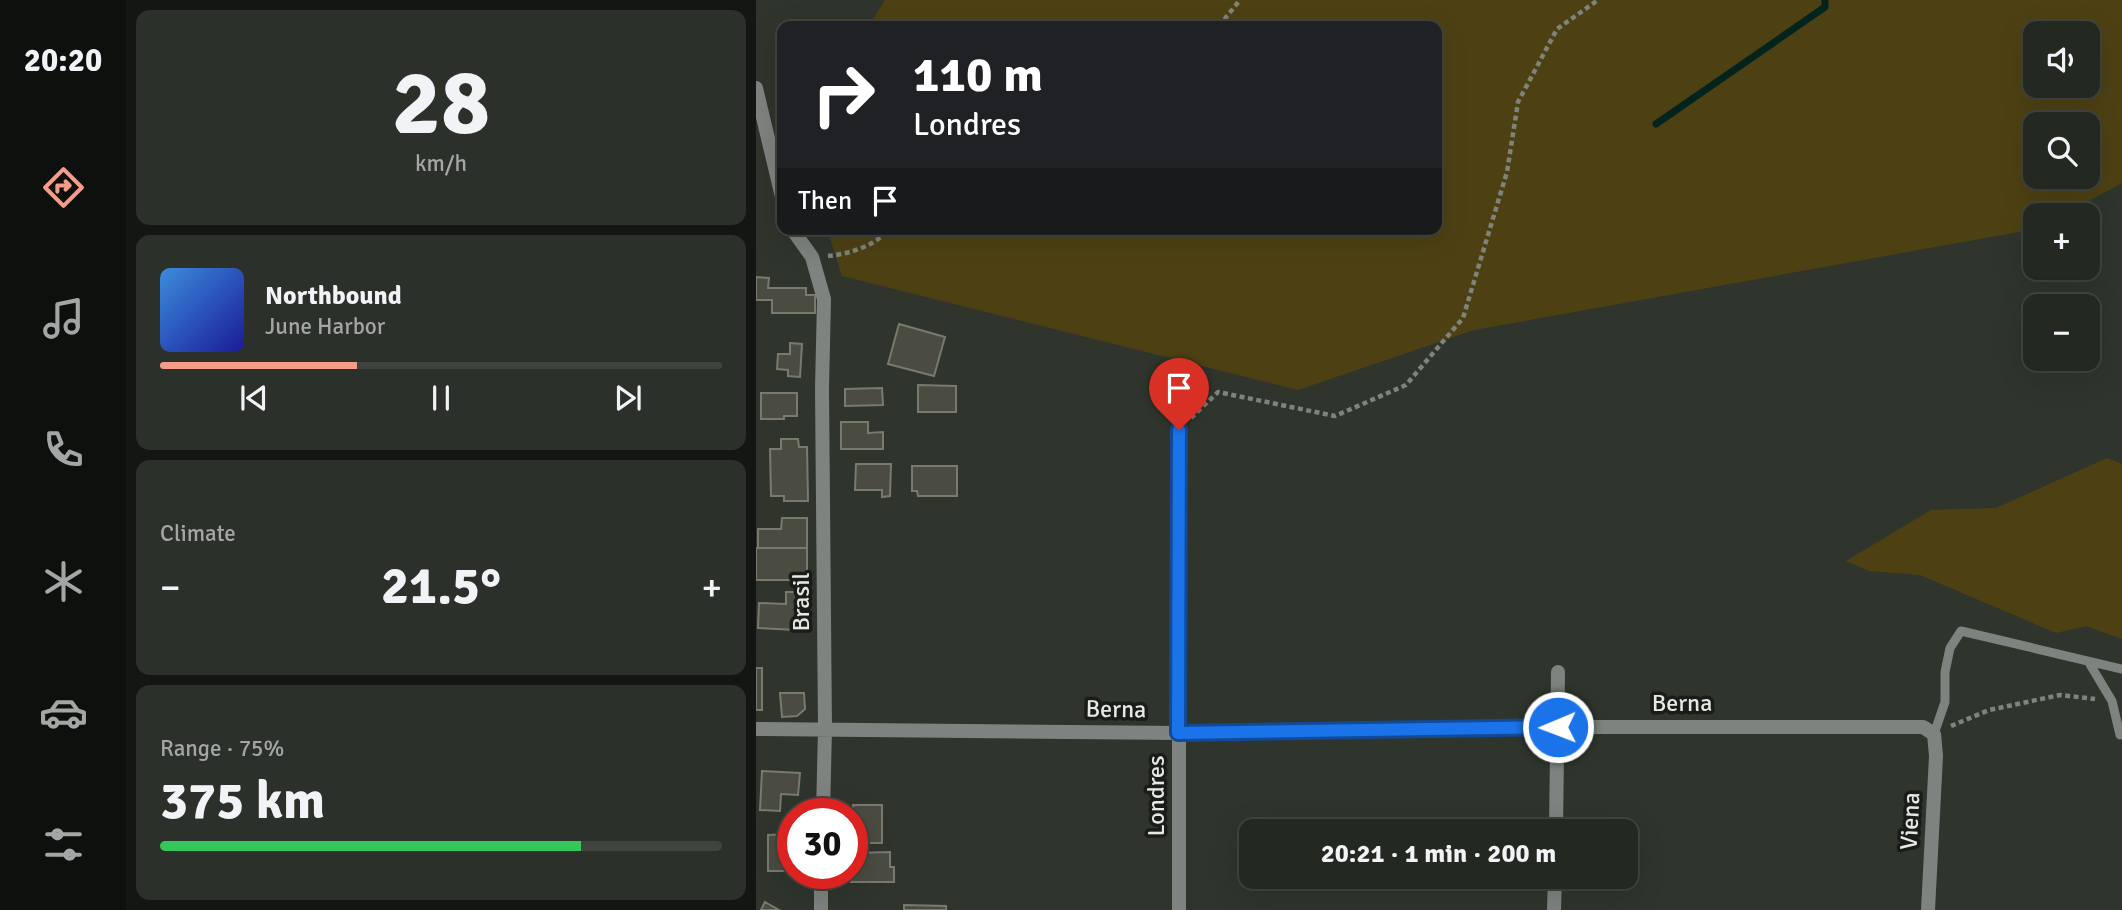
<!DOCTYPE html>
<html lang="en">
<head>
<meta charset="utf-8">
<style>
  body { margin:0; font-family:Signika,sans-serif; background:#2b302a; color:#f1f3f6; height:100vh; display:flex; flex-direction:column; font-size:26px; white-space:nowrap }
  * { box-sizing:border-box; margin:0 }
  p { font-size:23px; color:#a3a6a5 }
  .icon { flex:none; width:38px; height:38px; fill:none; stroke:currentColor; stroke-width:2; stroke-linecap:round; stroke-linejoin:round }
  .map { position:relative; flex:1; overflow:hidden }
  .details { display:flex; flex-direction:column; gap:10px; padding:10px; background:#131612; width:630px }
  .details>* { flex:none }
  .guide { position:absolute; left:21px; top:21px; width:665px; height:214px; border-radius:14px; box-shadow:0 7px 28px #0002,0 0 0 2px #40443f; background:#202124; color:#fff; overflow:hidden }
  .fabs { position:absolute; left:1267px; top:21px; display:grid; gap:14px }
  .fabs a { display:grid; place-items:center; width:77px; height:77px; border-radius:14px; background:#232821; box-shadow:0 7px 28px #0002,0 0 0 2px #40443f; font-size:35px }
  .speed { position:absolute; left:21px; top:798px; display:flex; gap:14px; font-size:35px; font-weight:700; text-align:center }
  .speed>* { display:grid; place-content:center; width:91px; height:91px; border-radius:50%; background:#232821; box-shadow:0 7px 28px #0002,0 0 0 2px #40443f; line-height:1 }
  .speed .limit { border:10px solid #d22; background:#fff; color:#111 }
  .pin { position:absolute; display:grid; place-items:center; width:60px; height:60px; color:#fff; margin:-72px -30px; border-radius:50% 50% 50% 0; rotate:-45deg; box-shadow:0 0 7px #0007 }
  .pin .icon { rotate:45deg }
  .me { position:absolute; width:77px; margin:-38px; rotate:269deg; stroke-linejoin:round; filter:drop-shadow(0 0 5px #0008) }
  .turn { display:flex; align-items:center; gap:24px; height:147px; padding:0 21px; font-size:32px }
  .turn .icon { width:91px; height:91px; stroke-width:2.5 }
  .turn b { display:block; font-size:49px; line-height:60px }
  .then { display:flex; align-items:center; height:66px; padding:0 21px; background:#0003; gap:14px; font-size:26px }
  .big { font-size:52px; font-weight:700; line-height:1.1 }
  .details .widget { flex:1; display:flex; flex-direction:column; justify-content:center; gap:10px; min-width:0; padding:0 24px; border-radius:14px; background:#2b302a }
  .details .dial { align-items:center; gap:0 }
  .dial b { font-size:91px; line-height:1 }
  .song { display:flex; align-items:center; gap:21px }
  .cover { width:84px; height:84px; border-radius:10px; background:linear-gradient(135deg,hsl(210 70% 55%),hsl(240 70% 35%)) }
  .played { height:7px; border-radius:4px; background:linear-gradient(90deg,#f49e89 35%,#40443f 35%) }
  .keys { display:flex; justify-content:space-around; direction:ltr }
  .heat { display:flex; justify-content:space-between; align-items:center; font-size:38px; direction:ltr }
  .charge { height:10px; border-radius:5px; background:linear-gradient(90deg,#34c759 75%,#40443f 0) }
  .trip { position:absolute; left:483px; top:819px; width:399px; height:70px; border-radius:14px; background:#232821; box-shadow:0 7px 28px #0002,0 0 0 2px #40443f; font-weight:700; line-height:70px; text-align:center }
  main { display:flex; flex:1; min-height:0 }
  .menu { display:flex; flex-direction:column; width:126px; justify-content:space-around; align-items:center; background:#0e100d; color:#a3a6a5 }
  .menu .icon { width:49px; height:49px }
  .menu .current { color:#f49e89 }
  .menu b { font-size:32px; color:#f1f3f6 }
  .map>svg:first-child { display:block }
</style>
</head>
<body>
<main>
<nav class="menu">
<b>20:20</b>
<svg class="icon current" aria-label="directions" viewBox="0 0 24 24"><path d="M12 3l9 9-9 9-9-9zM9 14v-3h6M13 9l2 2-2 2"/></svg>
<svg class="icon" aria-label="music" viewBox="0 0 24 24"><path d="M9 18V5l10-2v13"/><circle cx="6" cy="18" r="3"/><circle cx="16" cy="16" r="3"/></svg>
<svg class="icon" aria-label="phone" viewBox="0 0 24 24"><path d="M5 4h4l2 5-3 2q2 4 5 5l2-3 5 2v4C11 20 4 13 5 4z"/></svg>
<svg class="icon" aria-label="climate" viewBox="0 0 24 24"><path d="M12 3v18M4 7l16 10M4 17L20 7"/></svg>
<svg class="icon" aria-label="car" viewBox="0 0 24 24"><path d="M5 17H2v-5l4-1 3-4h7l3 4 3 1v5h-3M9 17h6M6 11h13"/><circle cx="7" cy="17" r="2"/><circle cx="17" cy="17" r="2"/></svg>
<svg class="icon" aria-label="filters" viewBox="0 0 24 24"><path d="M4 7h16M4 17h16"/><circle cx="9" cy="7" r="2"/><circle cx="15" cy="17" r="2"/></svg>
</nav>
<section class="details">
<div class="widget dial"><b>28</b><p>km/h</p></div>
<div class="widget">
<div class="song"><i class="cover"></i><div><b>Northbound</b><p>June Harbor</p></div></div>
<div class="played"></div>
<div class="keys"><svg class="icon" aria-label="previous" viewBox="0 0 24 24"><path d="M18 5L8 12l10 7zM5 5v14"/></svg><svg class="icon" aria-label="pause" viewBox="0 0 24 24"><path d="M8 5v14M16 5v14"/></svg><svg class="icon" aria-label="next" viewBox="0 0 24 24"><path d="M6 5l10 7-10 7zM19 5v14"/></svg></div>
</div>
<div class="widget"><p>Climate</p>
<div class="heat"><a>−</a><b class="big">21.5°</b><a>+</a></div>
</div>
<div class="widget"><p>Range · 75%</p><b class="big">375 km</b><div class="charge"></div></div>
</section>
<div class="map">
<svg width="1366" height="910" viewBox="0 0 1366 910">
  <rect width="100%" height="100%" fill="#2f352c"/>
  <path fill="#4d4114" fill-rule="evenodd" d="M129 0H1366V183L1307 215H1279V229L718 330 542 390 86 276 71 229H681V26H113ZM1279 33H1332V86H1279ZM1279 124H1332V177H1279Z
    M1351 458 1366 464V639L1330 626 1300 633 1164 575 1113 571 1090 561 1175 510 1240 508Z"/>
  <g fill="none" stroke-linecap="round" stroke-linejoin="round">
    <path stroke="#03241d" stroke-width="7" d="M900 124 1069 7V0"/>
  </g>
  <path fill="#4a4c41" stroke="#787a6e" stroke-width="2" d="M0 277 13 278 12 288H50V295H59V313H16V300H0Z
    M143 324 189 337 178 376 132 364Z
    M34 343 46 344 44 377 32 376V370L21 369 22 354H34Z
    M162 385 200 386V412H162Z
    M126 388 127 405 89 406V389Z
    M5 393H41V416H28V419H5Z
    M85 422H112V433L127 432V449H85Z
    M25 439H42L43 447H51L52 501H28V496H15L14 449H25Z
    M100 464H135L134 496 126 497V490H99Z
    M156 466H201V496H162L161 491H156Z
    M26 518H51V548H2V529H25Z
    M0 548H51V580H0Z
    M30 592H40L39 630 2 628 3 603 30 604Z
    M0 668H6V710H0Z
    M24 693H48L49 709 41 716 26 717Z
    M6 771 44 773 42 795 25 794 24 811 4 810Z
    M97 805H126V843H96Z
    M37 834V871H12V835Z
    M134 852V867H138V882H95L99 853Z
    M9 902 23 910H5Z
    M148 905 190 906V910H148Z"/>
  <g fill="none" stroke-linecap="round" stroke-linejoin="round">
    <path stroke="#7e837b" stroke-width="4.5" stroke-dasharray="5 3.5" stroke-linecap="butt" d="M463 26 484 0
      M72 256C93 254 119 246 133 229
      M435 418 462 392 579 416 650 385 707 318 751 172 762 102 801 29 842 0
      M1195 726 1233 710 1304 695 1339 699"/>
    <path stroke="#7e837f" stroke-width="9" d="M1332 661 1356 701 1364 735
      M1178 734 1189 702V672L1194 648 1205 631 1366 669"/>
    <path stroke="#7e837f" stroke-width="14" d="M0 88 26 197
      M36 229 56 257 68 299 66 389 69 729 67 814
      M0 729 422 733 802 727H1167L1178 734 1180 756 1172 910
      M800 831 802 672
      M65 910V873
      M423 910V430
      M798 910 799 877"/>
  </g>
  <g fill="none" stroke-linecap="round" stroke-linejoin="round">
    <defs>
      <path id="route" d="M423 430 422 733 802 727"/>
    </defs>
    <use href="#route" stroke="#114b97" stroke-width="18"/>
    <use href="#route" stroke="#1a73e8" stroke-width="12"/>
  </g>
  <g text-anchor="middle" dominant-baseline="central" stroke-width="7" stroke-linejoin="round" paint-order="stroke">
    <g font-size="24" fill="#e5e9e3" stroke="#191c18">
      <text transform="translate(45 602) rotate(-90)">Brasil</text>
      <text x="926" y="703">Berna</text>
      <text transform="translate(360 709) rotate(1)">Berna</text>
      <text transform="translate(400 796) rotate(-90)">Londres</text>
      <text transform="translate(1154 821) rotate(-87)">Viena</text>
    </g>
  </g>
</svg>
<div class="fabs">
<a><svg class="icon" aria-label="sound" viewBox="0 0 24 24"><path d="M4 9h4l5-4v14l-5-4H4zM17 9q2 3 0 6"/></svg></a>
<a><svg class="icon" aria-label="search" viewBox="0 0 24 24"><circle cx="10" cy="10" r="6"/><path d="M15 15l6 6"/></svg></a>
<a>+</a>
<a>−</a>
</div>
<div class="speed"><div class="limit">30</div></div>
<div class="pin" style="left:423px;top:430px;background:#d93025"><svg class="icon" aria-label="arrive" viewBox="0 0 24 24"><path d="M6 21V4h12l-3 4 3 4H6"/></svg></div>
<svg class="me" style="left:802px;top:727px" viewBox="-20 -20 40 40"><circle r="17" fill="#1a73e8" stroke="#fff" stroke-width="3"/><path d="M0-11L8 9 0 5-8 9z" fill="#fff"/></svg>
<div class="trip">20:21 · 1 min · 200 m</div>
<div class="guide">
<div class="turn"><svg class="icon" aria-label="right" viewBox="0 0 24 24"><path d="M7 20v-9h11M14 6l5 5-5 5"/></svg><div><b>110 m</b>Londres</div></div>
<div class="then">Then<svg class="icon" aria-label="arrive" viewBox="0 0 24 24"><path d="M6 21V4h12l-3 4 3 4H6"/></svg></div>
</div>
</div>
</main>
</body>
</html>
